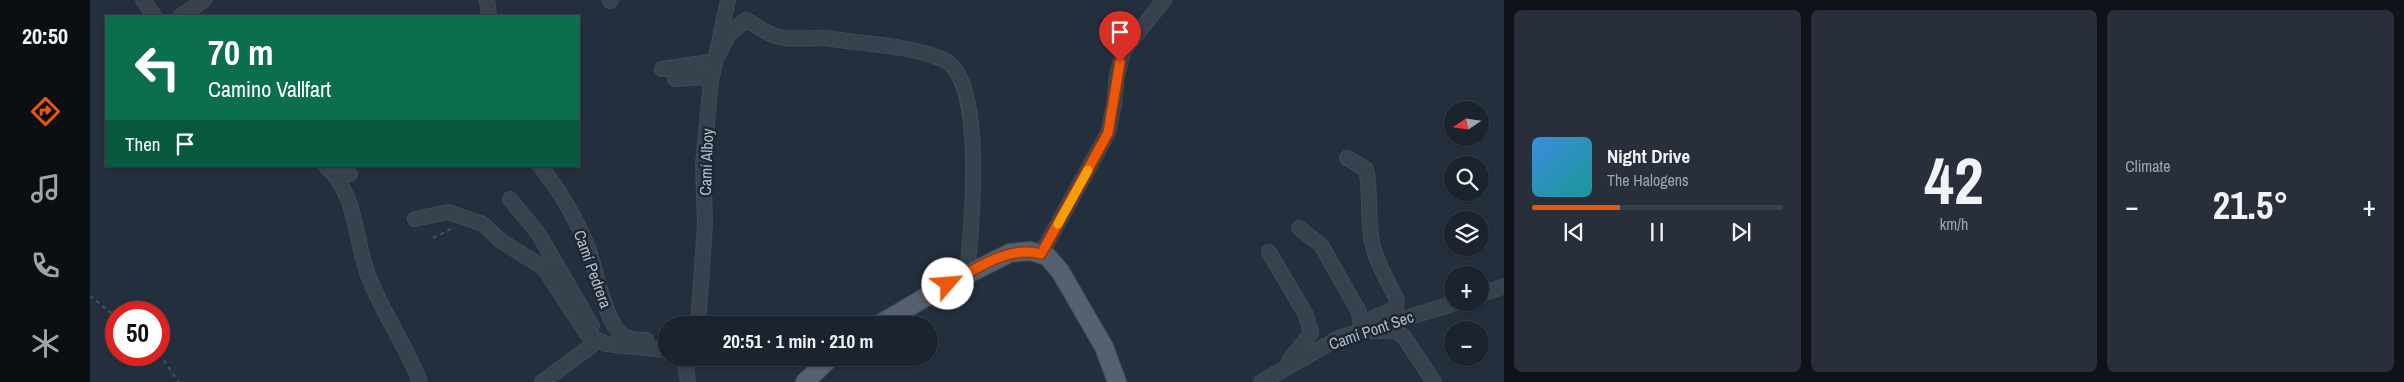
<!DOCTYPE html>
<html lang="en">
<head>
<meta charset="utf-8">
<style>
  body { margin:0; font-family:"Archivo Narrow",sans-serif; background:#282f3a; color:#f1f3f6; height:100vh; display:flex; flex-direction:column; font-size:19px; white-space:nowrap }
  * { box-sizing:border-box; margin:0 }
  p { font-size:16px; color:#a0a4aa }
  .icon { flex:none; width:28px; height:28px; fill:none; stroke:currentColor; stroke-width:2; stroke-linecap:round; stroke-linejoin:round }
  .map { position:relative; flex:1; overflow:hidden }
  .side { display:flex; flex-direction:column; gap:10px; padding:10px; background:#0f1319; width:900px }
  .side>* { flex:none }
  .guide { position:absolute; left:15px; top:15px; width:475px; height:152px; border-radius:0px; box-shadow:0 1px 4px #0004,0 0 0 1px #39404a; background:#0b6e4f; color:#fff; overflow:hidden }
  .needle { width:32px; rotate:257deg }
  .controls { position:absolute; left:1354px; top:101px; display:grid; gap:10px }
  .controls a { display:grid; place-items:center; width:45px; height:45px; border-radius:50%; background:#1b232e; box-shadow:0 1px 4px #0004,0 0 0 1px #39404a; font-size:25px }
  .speed { position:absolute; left:15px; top:301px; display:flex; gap:10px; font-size:25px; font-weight:700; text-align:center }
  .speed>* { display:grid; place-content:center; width:65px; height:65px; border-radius:50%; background:#1b232e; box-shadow:0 1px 4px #0004,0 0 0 1px #39404a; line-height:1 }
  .speed .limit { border:8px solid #d22; background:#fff; color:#111 }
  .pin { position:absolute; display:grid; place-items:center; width:42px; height:42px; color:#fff; margin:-51px -21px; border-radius:50% 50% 50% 0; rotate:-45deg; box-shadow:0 0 5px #0007 }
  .pin .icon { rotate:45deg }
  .me { position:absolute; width:55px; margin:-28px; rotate:63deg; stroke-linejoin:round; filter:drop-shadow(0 0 4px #0008) }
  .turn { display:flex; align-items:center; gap:18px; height:105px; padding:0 20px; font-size:22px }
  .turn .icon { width:65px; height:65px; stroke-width:2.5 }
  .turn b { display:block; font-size:35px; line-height:42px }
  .then { display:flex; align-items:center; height:48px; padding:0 20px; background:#0003; gap:10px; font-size:19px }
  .big { font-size:38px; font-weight:800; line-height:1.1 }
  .side .tile { flex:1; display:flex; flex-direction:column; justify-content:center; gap:8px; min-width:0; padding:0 18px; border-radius:8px; background:#282f3a }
  .side .dial { align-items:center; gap:0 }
  .dial b { font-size:65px; line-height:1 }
  .song { display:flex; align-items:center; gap:15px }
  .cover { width:60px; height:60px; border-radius:8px; background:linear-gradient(135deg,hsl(210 70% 55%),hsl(180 70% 35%)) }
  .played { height:5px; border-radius:2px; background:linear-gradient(90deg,#ea580c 35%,#39404a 35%) }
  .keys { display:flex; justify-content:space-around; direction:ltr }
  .heat { display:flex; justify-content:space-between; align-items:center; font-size:28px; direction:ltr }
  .side .tiles { flex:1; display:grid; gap:10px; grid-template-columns:repeat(3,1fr) }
  .trip { position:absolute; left:568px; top:316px; width:280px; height:50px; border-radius:25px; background:#1b232e; box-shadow:0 1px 4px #0004,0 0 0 1px #39404a; font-weight:800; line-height:50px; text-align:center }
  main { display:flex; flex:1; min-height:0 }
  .tab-bar { display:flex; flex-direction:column; width:90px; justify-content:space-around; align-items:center; background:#0b0e12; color:#a0a4aa }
  .tab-bar .icon { width:35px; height:35px }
  .tab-bar .selected { color:#ea580c }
  .tab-bar b { font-size:22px; color:#f1f3f6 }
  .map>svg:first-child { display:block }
</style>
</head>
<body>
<main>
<nav class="tab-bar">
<b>20:50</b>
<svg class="icon selected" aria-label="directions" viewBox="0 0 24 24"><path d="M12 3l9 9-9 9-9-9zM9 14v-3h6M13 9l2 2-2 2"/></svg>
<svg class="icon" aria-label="music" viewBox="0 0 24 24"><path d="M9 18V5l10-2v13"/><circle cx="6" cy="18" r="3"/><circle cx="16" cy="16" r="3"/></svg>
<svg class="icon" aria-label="phone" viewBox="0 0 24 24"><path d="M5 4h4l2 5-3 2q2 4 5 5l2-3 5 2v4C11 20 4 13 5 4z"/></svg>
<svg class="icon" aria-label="climate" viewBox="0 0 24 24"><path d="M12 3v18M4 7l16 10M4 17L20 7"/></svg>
</nav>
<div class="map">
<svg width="1414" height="382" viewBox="0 0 1414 382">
  <rect width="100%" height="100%" fill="#242f3e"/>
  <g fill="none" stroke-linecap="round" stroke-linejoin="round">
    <defs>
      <path id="minor" d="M53 0 64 16
        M397 0 399 16
        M520 1 521 0
        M91 16 114 0
        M572 69 625 61 639 34 656 20C666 25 678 35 689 37 706 41 725 36 742 39 775 44 825 46 854 60 897 80 881 233 877 274
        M585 79 611 77 621 81
        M1257 158 1276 169C1282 196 1276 224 1284 250 1289 267 1299 284 1307 300L1306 308 1283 318V327
        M236 166C267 195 264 235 277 272 290 310 316 344 330 382
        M250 166 260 174
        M450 166C471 192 486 218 498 248 506 270 515 319 530 333 538 340 547 340 556 340
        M420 199 448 233 502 326
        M325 219 358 212 393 224 411 241 454 268 498 335 516 344 576 350
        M1209 228 1231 245 1269 312 1271 331H1306L1314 337 1344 382
        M1179 252 1216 315 1221 333 1199 361
        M951 254 1018 133 1024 105 1027 75 1034 50 1074 0
        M1390 295 1414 286
        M608 325 615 224 613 165 621 81 638 0
        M592 358 595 361 598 382
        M452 382 508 341
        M1171 382 1249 338 1369 302"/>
      <path id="major" d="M788 325 858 284 920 253 940 251 957 256 970 271 1014 347 1027 382
        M715 382 740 358"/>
    </defs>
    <use href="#minor" stroke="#414a57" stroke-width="16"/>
    <use href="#major" stroke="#414a57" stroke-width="20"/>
    <path stroke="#3f5557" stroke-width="2" stroke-dasharray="4 4" stroke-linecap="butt" d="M343 238 365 227
      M0 296 26 317
      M69 354 89 382"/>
    <use href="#minor" stroke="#38414e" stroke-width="14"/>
    <use href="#major" stroke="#56606e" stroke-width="18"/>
  </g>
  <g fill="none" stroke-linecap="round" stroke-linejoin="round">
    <defs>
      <path id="route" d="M858 284C886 269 918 245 951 254L1018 133 1030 62"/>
    </defs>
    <use href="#route" stroke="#983908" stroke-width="12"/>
    <use href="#route" stroke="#ea580c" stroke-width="9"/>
    <path stroke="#f59e0b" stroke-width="9" d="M968 224 998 170"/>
  </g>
  <g text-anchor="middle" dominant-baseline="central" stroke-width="5" stroke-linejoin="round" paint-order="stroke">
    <g font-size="16" fill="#b4bcc9" stroke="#1d2633">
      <text transform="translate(616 162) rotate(-88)">Camí Alboy</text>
      <text transform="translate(503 269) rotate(70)">Camí Pedrera</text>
      <text transform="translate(1281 330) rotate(-19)">Camí Pont Sec</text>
    </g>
  </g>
</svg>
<div class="controls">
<a><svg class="needle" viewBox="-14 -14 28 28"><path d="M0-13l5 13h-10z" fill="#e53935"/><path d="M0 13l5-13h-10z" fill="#a0a4aa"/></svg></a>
<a><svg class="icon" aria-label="search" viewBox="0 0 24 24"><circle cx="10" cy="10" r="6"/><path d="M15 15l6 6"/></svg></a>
<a><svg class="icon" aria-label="layers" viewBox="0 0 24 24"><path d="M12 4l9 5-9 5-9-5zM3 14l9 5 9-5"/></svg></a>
<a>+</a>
<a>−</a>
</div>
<div class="speed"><div class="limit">50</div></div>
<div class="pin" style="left:1030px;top:62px;background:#d93025"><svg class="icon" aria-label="arrive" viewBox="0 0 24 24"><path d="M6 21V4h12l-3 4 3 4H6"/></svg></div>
<svg class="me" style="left:858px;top:284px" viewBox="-20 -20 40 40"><circle r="19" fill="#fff"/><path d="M0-13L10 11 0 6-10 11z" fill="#ea580c"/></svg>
<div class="trip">20:51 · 1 min · 210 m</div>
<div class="guide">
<div class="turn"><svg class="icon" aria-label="left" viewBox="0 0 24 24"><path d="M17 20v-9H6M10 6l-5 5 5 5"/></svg><div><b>70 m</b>Camino Vallfart</div></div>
<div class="then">Then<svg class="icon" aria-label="arrive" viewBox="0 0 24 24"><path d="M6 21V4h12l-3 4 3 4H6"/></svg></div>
</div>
</div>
<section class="side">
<div class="tiles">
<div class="tile">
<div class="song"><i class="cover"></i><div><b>Night Drive</b><p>The Halogens</p></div></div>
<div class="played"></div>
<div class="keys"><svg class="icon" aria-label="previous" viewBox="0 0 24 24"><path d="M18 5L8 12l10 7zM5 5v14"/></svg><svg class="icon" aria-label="pause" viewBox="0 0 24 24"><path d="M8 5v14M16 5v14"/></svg><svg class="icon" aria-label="next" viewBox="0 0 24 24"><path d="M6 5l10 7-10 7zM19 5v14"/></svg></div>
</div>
<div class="tile dial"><b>42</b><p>km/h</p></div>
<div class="tile"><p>Climate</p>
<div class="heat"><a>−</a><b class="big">21.5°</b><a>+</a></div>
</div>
</div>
</section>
</main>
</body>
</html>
